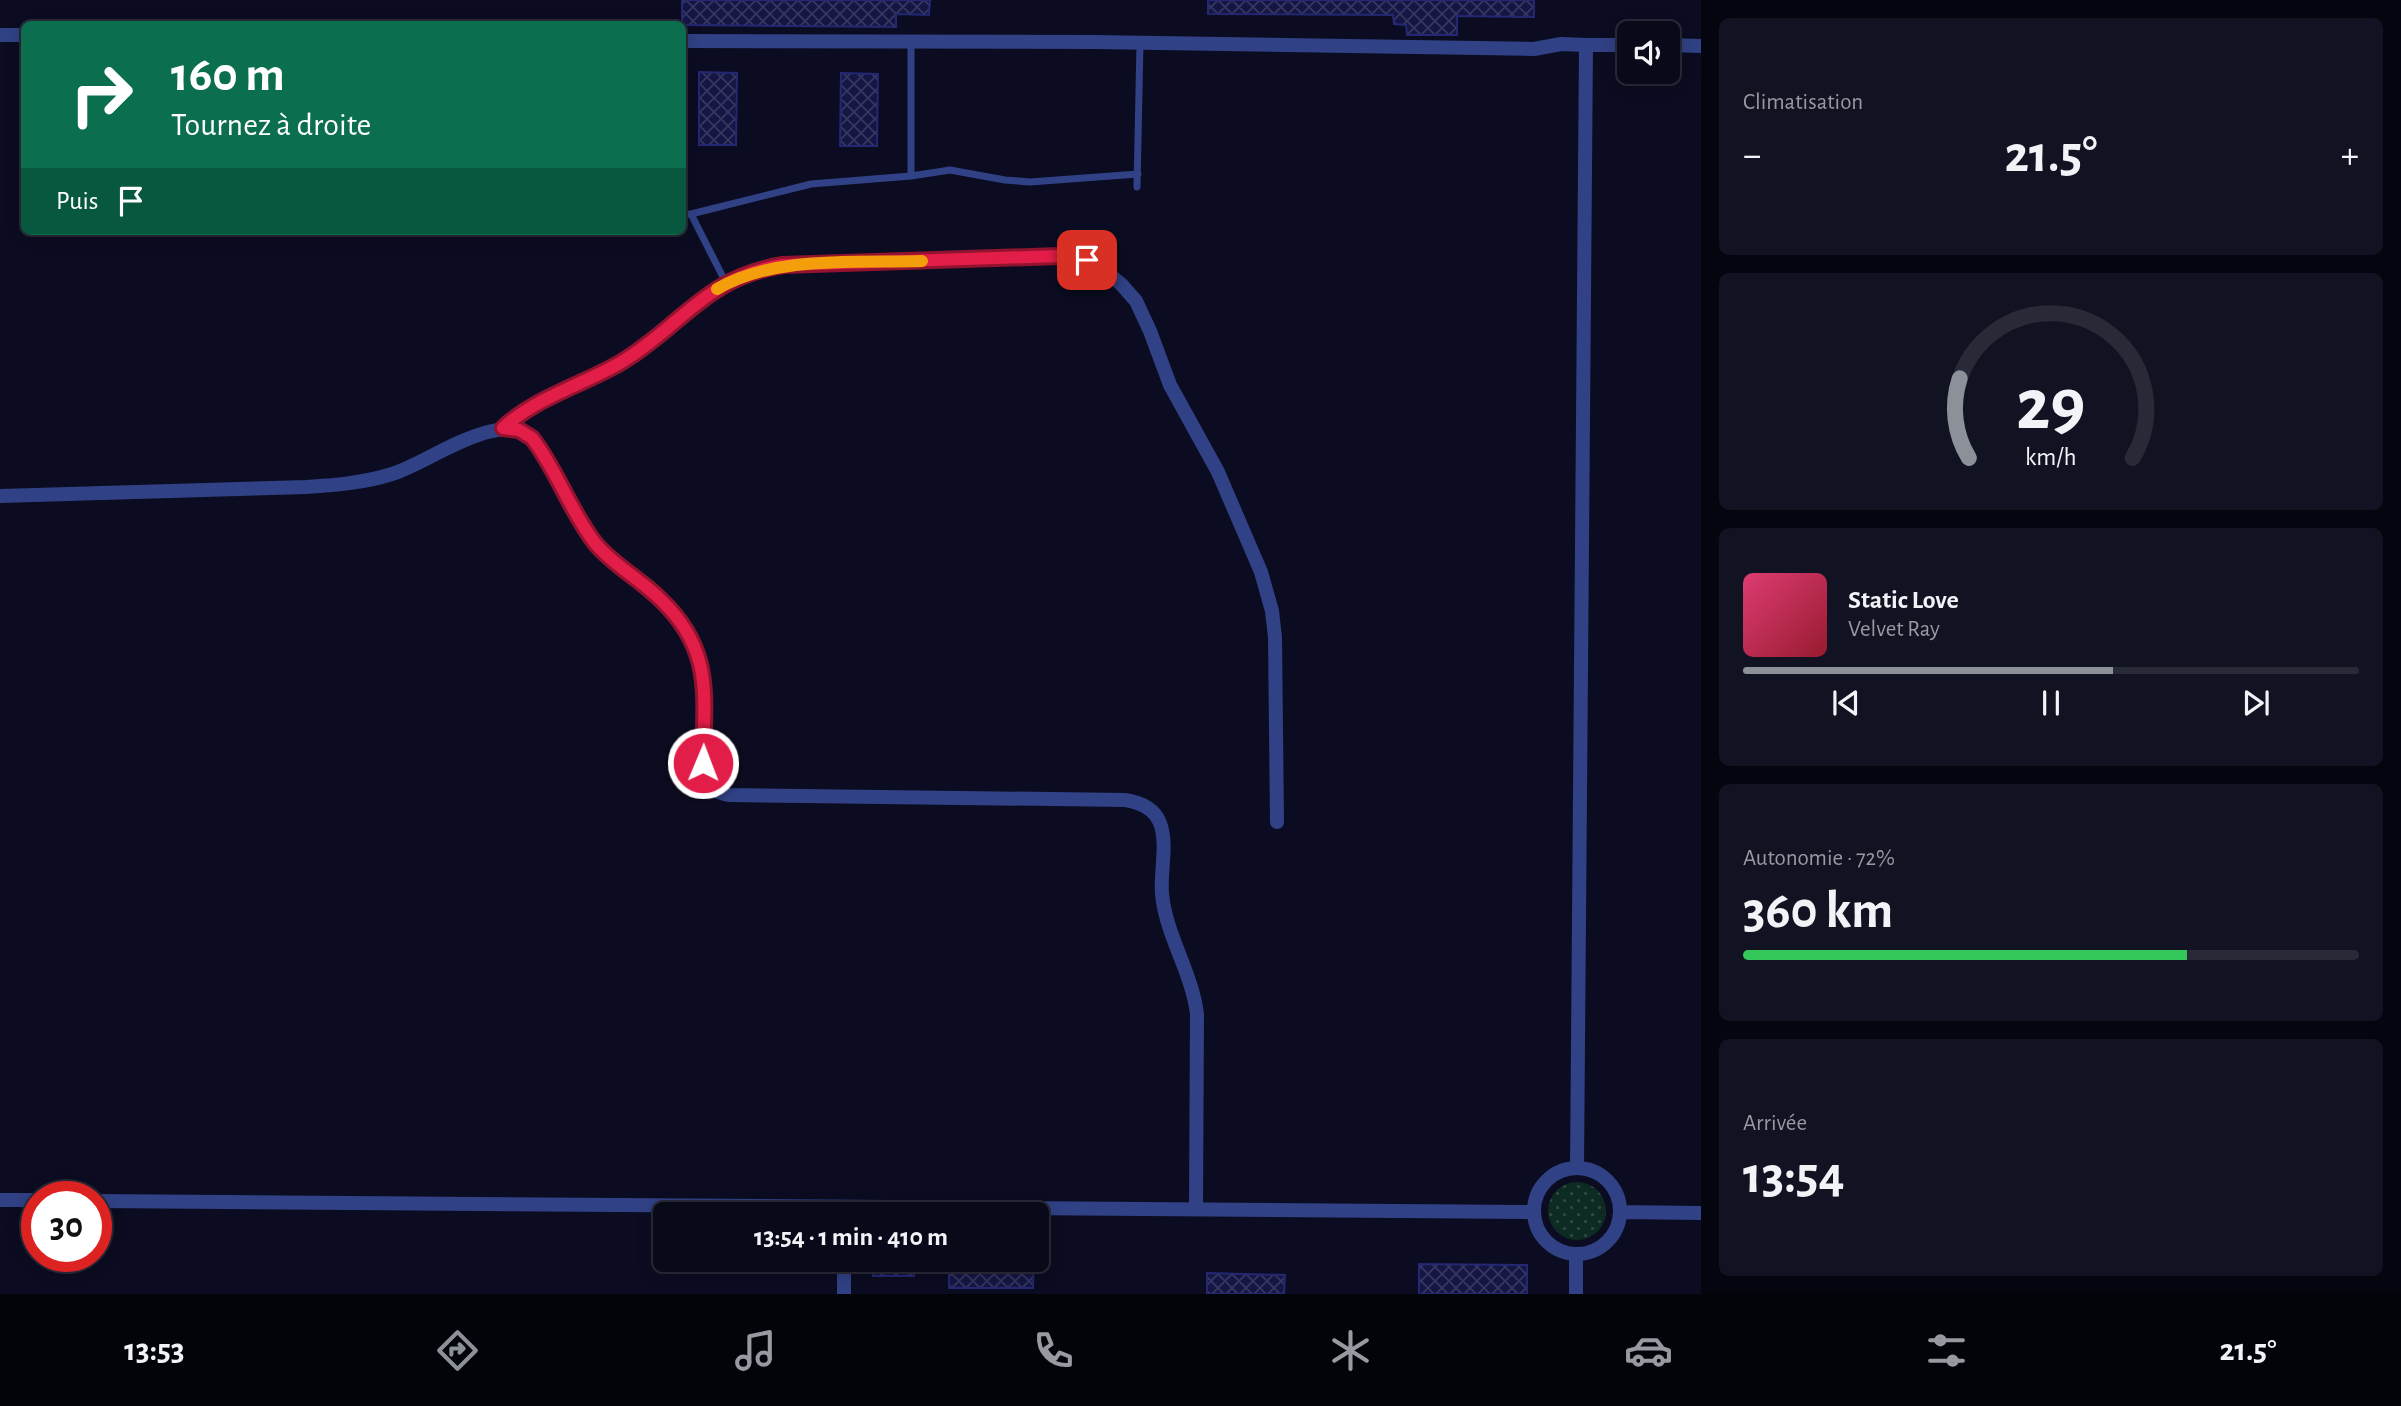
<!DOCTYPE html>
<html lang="fr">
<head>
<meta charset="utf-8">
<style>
  body { margin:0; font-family:"Alegreya Sans",sans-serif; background:#111222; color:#f1f3f6; height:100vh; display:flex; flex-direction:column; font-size:26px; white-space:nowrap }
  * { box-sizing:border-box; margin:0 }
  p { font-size:23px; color:#989aa2 }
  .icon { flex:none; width:38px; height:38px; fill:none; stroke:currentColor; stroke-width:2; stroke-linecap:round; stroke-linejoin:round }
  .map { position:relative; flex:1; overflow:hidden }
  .drawer { display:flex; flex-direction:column; gap:18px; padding:18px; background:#04050e; width:700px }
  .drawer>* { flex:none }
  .top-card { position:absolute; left:21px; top:21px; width:665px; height:214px; border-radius:10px; box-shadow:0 4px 18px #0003,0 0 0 2px #292a38; background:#0b6e4f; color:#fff; overflow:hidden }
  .fabs { position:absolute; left:1617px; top:21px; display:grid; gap:14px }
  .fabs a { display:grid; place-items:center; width:63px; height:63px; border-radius:10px; background:#080919; box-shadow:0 4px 18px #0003,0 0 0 2px #292a38; font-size:35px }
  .speed { position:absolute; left:21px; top:1181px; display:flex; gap:14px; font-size:35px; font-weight:700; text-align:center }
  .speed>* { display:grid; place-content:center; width:91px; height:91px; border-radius:50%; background:#080919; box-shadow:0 4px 18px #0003,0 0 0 2px #292a38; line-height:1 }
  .speed .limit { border:10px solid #d22; background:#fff; color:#111 }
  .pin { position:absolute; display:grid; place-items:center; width:60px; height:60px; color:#fff; margin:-30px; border-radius:14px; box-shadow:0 4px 10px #0006 }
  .me { position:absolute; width:77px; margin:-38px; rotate:1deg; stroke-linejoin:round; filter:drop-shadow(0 0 5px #0008) }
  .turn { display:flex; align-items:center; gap:24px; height:147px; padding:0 35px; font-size:32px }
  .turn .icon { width:91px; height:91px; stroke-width:2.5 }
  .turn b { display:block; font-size:49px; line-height:60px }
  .then { display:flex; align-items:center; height:66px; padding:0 35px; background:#0003; gap:14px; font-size:26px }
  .big { font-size:52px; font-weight:700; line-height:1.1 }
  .drawer .tile { flex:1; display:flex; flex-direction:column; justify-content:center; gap:10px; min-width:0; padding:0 24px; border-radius:10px; background:#111222 }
  .drawer .dial { align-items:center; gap:0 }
  .dial svg { height:182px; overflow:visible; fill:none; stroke:#292a38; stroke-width:7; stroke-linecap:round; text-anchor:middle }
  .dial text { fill:#f1f3f6; stroke:none }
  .song { display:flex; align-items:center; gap:21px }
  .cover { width:84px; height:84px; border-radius:10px; background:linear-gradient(135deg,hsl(340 70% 55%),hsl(350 70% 35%)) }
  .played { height:7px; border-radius:4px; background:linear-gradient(90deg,#8c9099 60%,#292a38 60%) }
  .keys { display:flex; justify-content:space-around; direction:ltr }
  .heat { display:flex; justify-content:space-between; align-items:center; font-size:38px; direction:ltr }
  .charge { height:10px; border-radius:5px; background:linear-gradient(90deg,#34c759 72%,#292a38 0) }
  .trip { position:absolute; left:653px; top:1202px; width:396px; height:70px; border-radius:10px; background:#080919; box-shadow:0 4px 18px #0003,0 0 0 2px #292a38; font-weight:700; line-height:70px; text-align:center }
  .tab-bar { display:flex; height:112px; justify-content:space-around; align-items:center; background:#03040a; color:#989aa2 }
  .tab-bar .icon { width:49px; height:49px }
  .tab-bar .on { color:#8c9099 }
  .tab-bar b { font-size:32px; color:#f1f3f6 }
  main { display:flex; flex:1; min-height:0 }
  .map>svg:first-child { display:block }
</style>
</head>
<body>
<main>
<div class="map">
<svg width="1701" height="1294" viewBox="0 0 1701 1294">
  <defs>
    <pattern id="grass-dots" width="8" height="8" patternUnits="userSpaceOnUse" patternTransform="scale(1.75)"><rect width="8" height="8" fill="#0d2b23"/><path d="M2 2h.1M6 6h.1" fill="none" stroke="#2f4944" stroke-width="1.8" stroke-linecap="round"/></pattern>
    <pattern id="building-cross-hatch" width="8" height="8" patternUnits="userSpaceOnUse" patternTransform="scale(1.75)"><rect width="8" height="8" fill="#151644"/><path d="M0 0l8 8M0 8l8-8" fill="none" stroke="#363760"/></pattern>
  </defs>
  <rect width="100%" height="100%" fill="#0b0c21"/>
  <path fill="url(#grass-dots)" d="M1548 1211a29 29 0 1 1 58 0a29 29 0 1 1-58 0Z"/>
  <path fill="url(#building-cross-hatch)" stroke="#242772" stroke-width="2" d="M682 0H930L929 15 896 14V27L682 25Z
    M1208 0H1534V17L1457 16V35H1407L1406 25 1394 24 1393 15 1208 14Z
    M699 72 737 73 736 145H699Z
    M841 73 878 74 877 146H840Z
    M873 1260H914V1276H873Z
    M949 1260H1034L1033 1288H949Z
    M1419 1264 1527 1265V1294H1419Z
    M1207 1273 1285 1275 1284 1294H1207Z"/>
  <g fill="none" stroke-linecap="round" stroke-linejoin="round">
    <path stroke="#304185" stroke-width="7" d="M911 176 950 170 1005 180 1030 182 1138 174
      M1137 187 1140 43
      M682 214H691L726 283
      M691 214 811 184 911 176V42"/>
    <path stroke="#304185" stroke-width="14" d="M0 35H24
      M682 41 1094 42 1534 49 1561 44 1586 45
      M1668 45 1701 46
      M503 428C536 398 582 385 620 363 681 327 706 277 783 265L1060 256 1078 257 1096 264 1121 284 1136 301 1150 331 1170 385 1218 472 1261 572 1272 611 1275 637 1277 822
      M0 496 306 487C335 485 364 483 392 474 430 463 504 403 536 443L595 543 660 598 677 619 695 649 704 679V771C708 785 714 793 729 795L1125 800C1139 802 1154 808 1160 823 1168 844 1160 872 1162 894 1166 936 1192 972 1197 1014L1196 1208
      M1577 1168 1586 45H1629
      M1534 1211a43 43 0 1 1 86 0a43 43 0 1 1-86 0Z
      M0 1200H37
      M96 1201 1534 1212
      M1620 1212 1701 1213
      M844 1260V1294
      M1576 1294V1254"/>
  </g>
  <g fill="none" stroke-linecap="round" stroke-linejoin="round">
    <defs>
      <path id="route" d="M703 763C704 696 714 650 660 599 640 579 613 565 595 543 570 511 557 470 532 438L519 430 503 428C535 398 582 385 620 363 681 327 705 277 783 265L1060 256 1087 260"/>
    </defs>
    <use href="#route" stroke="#92132f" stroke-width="18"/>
    <use href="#route" stroke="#e11d48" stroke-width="12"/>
    <path stroke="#f59e0b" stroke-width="12" d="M717 289C775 255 856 263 922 261"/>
  </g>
</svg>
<div class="fabs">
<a><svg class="icon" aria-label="sound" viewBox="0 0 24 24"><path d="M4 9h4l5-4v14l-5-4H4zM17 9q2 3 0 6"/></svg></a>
</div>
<div class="speed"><div class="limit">30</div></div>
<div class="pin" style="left:1087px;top:260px;background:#d93025"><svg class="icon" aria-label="arrive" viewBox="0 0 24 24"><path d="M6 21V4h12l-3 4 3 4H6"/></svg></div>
<svg class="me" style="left:703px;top:763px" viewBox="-20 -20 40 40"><circle r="17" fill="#e11d48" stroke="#fff" stroke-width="3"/><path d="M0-11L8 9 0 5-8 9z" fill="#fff"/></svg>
<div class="trip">13:54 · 1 min · 410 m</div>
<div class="top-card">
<div class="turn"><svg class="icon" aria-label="right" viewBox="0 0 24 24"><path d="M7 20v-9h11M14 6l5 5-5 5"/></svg><div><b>160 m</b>Tournez à droite</div></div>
<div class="then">Puis<svg class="icon" aria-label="arrive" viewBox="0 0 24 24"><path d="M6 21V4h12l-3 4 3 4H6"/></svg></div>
</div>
</div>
<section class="drawer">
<div class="tile"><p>Climatisation</p>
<div class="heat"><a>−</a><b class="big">21.5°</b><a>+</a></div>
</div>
<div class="tile dial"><svg viewBox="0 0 100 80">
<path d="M14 69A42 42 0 1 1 86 69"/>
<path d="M14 69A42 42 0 0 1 10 34" stroke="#8c9099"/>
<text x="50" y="56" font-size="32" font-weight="700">29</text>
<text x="50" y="72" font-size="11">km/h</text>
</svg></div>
<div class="tile">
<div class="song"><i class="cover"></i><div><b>Static Love</b><p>Velvet Ray</p></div></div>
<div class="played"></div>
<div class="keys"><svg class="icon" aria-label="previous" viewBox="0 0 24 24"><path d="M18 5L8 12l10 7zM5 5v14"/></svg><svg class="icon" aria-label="pause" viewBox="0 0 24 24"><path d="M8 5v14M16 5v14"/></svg><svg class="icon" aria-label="next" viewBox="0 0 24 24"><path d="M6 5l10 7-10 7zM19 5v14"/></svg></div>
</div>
<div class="tile"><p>Autonomie · 72%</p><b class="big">360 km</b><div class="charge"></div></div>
<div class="tile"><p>Arrivée</p><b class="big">13:54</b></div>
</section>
</main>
<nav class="tab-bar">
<b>13:53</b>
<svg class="icon on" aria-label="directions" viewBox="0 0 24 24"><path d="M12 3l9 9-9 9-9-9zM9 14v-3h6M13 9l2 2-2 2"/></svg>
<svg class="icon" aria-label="music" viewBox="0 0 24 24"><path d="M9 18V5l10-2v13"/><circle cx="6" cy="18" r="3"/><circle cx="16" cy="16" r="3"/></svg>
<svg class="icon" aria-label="phone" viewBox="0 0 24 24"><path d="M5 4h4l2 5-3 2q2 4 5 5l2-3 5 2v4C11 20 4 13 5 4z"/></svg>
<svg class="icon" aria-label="climate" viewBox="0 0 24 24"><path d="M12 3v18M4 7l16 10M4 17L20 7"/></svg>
<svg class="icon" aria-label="car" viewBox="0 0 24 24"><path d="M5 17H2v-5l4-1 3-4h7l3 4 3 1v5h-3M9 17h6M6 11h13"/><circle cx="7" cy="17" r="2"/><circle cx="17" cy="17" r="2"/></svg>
<svg class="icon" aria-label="filters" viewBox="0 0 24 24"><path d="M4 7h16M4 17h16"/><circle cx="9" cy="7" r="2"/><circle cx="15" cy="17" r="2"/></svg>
<b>21.5°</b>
</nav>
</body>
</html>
